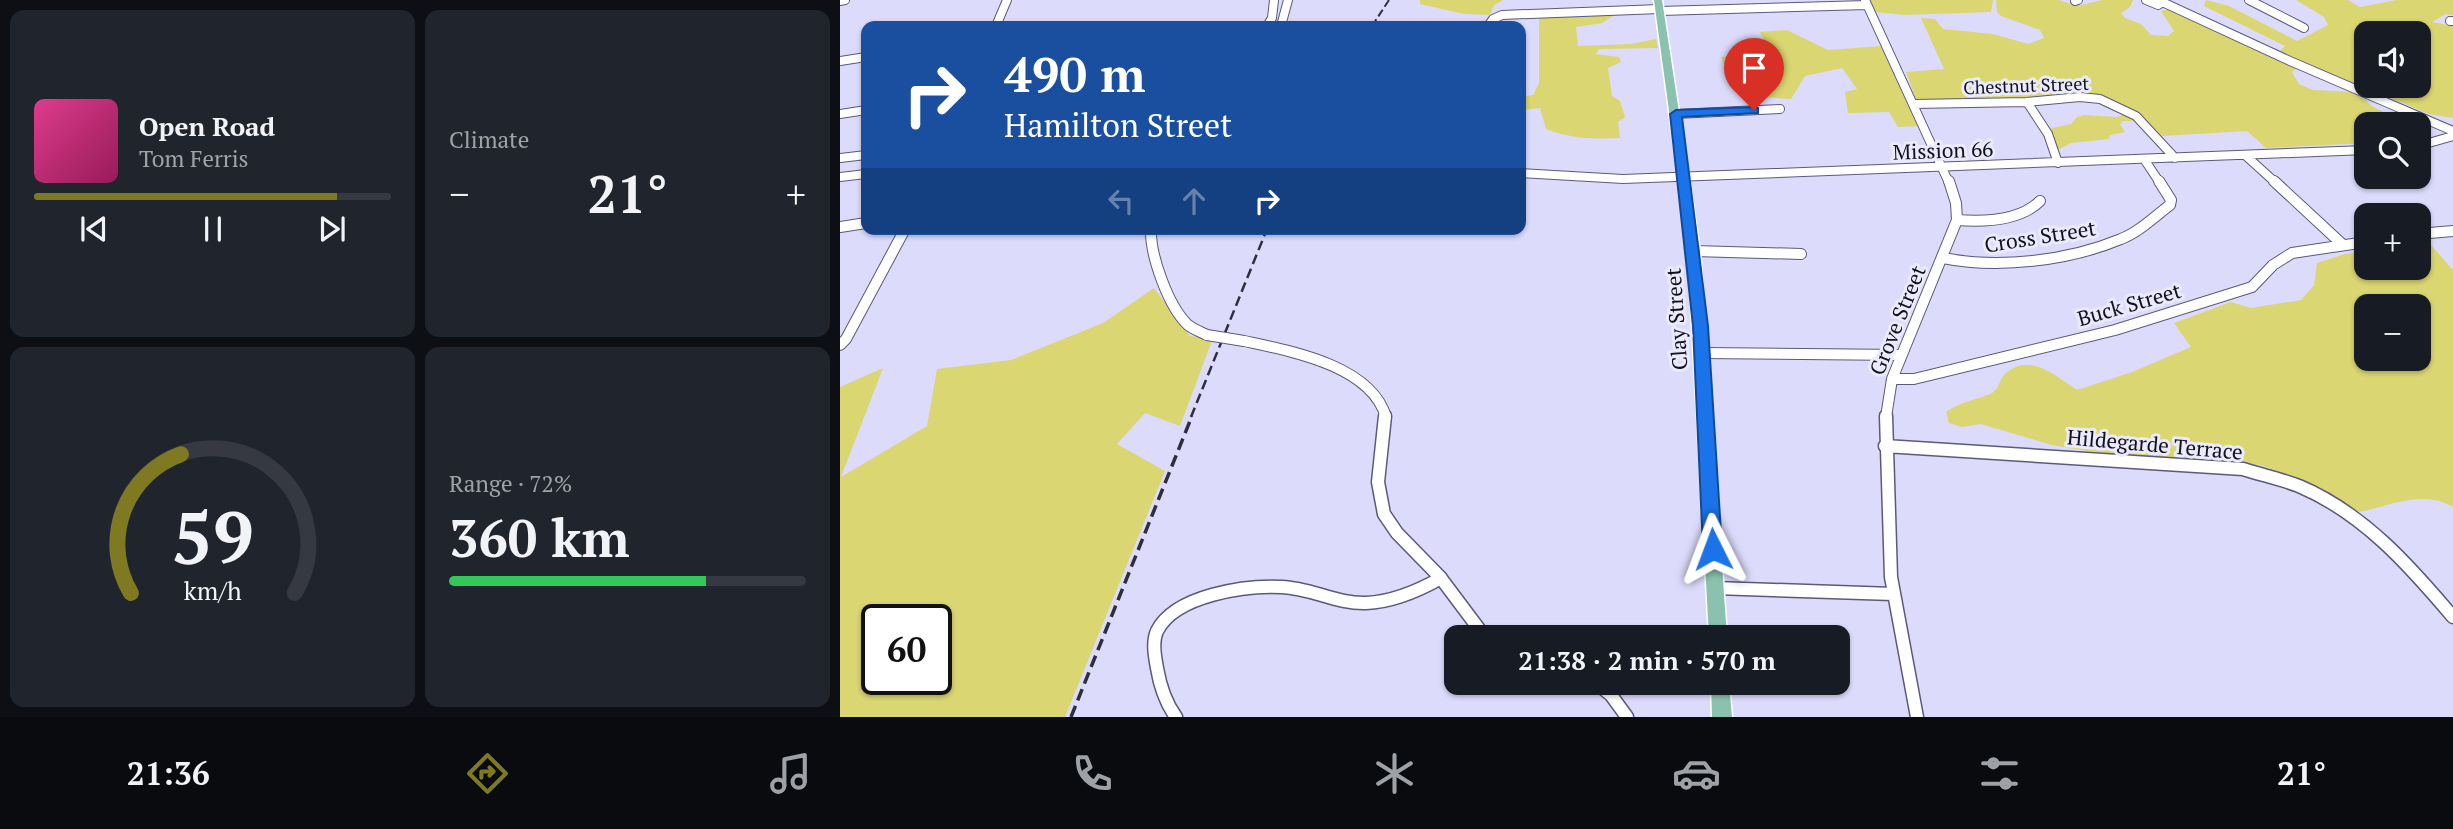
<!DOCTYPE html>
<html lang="en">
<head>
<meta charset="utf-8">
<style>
  body { margin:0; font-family:"PT Serif",serif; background:#20242c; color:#f1f3f6; height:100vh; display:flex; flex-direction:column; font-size:26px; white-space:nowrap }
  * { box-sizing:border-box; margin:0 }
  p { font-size:23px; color:#9ea1a6 }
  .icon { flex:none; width:38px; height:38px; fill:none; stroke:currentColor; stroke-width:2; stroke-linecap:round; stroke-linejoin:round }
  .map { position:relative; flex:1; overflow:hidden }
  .side { display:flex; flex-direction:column; gap:10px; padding:10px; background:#0d0f14; width:840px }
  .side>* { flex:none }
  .top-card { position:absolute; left:21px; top:21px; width:665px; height:214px; border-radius:14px; box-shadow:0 2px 5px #0004; background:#1a4fa0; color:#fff; overflow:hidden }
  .controls { position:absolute; left:1514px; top:21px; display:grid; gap:14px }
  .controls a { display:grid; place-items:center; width:77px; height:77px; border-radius:14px; background:#171b24; box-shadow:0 2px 5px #0004; font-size:35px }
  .speed { position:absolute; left:21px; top:604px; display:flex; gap:14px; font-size:35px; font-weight:700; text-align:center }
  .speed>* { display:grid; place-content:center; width:91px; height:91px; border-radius:50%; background:#171b24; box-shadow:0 2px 5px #0004; line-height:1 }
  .speed .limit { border:4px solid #111; border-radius:10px; background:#fff; color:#111 }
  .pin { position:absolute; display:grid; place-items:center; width:60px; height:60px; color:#fff; margin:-72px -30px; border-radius:50% 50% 50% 0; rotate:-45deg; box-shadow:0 0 7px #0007 }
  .pin .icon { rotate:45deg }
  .me { position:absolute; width:77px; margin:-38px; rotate:357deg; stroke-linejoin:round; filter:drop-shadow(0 0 5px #0008) }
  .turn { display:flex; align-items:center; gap:24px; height:147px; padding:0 28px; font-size:32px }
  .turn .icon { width:91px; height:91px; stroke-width:2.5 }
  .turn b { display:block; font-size:49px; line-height:60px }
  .lanes { display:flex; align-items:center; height:66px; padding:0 28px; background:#0003; justify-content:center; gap:35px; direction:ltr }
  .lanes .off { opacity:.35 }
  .big { font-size:52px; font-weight:700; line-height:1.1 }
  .side .card { flex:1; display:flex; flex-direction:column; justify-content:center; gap:10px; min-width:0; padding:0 24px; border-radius:14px; background:#20242c }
  .side .dial { align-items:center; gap:0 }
  .dial svg { height:182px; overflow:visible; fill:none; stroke:#363941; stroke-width:7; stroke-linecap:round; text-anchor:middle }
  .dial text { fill:#f1f3f6; stroke:none }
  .song { display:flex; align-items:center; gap:21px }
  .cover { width:84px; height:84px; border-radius:10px; background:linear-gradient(135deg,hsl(330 70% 55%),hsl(330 70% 35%)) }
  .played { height:7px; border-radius:4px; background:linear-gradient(90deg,#7f7a21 85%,#363941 85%) }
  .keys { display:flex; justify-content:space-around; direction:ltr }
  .heat { display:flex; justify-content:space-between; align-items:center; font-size:38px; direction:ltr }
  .charge { height:10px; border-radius:5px; background:linear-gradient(90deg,#34c759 72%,#363941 0) }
  .side .tiles { flex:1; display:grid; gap:10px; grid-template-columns:repeat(2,1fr) }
  .trip { position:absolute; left:604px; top:625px; width:406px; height:70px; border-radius:14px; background:#171b24; box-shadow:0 2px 5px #0004; font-weight:700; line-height:70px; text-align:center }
  .tabs { display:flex; height:112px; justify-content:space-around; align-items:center; background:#090b0e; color:#9ea1a6 }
  .tabs .icon { width:49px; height:49px }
  .tabs .active { color:#7f7a21 }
  .tabs b { font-size:32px; color:#f1f3f6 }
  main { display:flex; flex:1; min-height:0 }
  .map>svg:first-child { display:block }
</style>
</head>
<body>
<main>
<section class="side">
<div class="tiles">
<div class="card">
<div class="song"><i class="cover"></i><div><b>Open Road</b><p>Tom Ferris</p></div></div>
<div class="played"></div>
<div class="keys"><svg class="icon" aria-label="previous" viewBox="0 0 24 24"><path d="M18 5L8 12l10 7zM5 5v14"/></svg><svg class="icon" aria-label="pause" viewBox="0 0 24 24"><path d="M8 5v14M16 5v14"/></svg><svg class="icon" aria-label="next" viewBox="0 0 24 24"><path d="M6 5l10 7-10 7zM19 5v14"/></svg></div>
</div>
<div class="card"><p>Climate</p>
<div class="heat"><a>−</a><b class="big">21°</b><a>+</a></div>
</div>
<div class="card dial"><svg viewBox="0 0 100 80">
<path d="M14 69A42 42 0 1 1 86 69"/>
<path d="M14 69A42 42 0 0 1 36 8" stroke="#7f7a21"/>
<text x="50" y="56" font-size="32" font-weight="700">59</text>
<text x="50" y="72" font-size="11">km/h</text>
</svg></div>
<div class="card"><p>Range · 72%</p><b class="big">360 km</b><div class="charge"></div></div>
</div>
</section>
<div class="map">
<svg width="1613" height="717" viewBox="0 0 1613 717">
  <rect width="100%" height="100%" fill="#dcdbfc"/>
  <path fill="#dad671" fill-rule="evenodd" d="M580 0H663L654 5 650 15 624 14 580 4Z
    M1030 0H1153L1151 12 1064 15 1036 12Z
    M1156 0H1219L1237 6 1262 0H1293L1290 7 1281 13 1285 18 1301 24 1311 35 1328 36 1334 31 1321 11 1328 9 1459 67 1452 72 1459 84 1473 90 1516 92 1532 106 1565 124H1526V143L1426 148 1407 131 1322 136 1296 113 1264 97H1157L1077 102 1066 72 1104 69 1081 18 1095 19 1103 29 1153 34 1188 44 1204 38 1200 30 1161 16 1157 12Z
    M1366 0 1389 6 1457 41 1488 25 1484 17 1456 0H1508L1520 7 1556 0H1613V15L1606 14 1592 22 1613 26V118L1589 114 1439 52 1445 46 1364 6ZM1526 33H1578V86H1526Z
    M779 12 762 23 736 27 738 46 791 44 816 39 818 48 759 49 756 54 779 57 781 62 768 68 772 96 780 101 785 117 778 122 780 138C753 139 731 139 706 129L700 108 681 110V97L693 95 699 83V15Z
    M947 30 988 50 1042 46 1081 126 1058 127 1049 112 1008 113 1005 92 1017 89 1002 68 965 76 951 99 905 96 902 86 891 81 881 57 925 55 929 50 920 32Z
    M1285 114 1298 121H1283L1280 124 1285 132 1270 135 1269 139 1231 143 1218 150 1208 129 1231 124 1237 117 1244 115 1277 117Z
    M1591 245 1613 270V507C1584 489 1549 506 1519 512L1468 482 1420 465 1264 454 1212 445 1141 424 1122 427 1109 423 1106 412C1124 400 1135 401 1152 393 1159 389 1159 381 1164 375 1189 351 1214 375 1237 390L1292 372 1351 347 1334 323 1391 302 1411 308 1461 300 1474 285 1477 263 1505 254 1526 252V268H1578L1579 246ZM1526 306H1578V359H1526Z
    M314 288 350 336 373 338 340 426 305 413 277 444 325 471 225 717H0V387L43 368 1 477 87 426 97 369 171 360 263 323ZM37 620H96V679H37Z"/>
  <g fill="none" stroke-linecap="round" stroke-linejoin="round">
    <defs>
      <path id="minor-far2" d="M1025 0 1109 183
        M1306 0 1318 5 1323 2
        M1318 0 1450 61 1613 131
        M1409 0 1464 28
        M0 1 5 0
        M1235 1 1238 0
        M820 11 1027 5
        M1610 21H1613
        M156 26 167 0
        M427 26 432 18 434 0
        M441 26 448 0
        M648 26 653 19 662 15 820 9
        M0 61 26 57
        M1187 102 1208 134 1218 163
        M1073 104 1187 102 1240 97 1260 99 1296 116 1335 158
        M0 114 26 110
        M836 114 940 109
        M1578 146 1613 136
        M1405 155 1436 183
        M0 158 26 155
        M1304 159 1320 183
        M681 173 783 179 1526 150
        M0 177 26 174"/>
      <path id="minor-far1" d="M1434 181 1503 245
        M1117 220C1144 222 1180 221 1200 201
        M0 227 26 223
        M311 229C310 255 328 306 348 325 353 329 361 332 367 335
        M1578 234 1613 231
        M854 251 961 254
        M1103 258C1158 269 1228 261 1281 239 1299 232 1314 217 1330 205L1331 200 1319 181
        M404 341C450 351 531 365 546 417
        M0 345 6 339 65 229
        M862 353 1062 355
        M1052 379H1074L1275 330 1412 287 1433 265 1452 253 1526 242
        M1046 417 1052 379 1117 220 1116 203 1109 181"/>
      <path id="minor" d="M545 416 538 482 544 514 557 533 600 577 645 637
        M1046 416 1051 577 1077 717
        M1045 446 1403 469C1422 475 1441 479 1459 486 1523 513 1569 565 1613 617
        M875 588 1053 594
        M755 682 771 695 787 717
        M336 717C325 702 320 686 317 668 315 657 312 642 317 631 335 595 406 585 442 587 471 588 497 604 526 603 553 602 578 591 601 578"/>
      <path id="major" d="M814 0H822L860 251 887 637H869L848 251Z
        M871 682H889L892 717H872Z"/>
    </defs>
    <use href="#minor-far2" stroke="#5b597c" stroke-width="10"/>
    <use href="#minor-far1" stroke="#5b597c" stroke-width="12"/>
    <use href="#minor" stroke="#5b597c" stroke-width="15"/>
    <use href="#major" stroke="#fff" stroke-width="3"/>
    <use href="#minor-far2" stroke="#fff" stroke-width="8"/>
    <use href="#minor-far1" stroke="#fff" stroke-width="10"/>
    <use href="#minor" stroke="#fff" stroke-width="12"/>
    <use href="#major" fill="#8bc2af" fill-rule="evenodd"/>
    <path stroke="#2f2e3f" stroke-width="2" stroke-dasharray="8 3.5" stroke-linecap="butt" d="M532 26 549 0"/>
    <path stroke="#2f2e3f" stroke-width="2.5" stroke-dasharray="10 5" stroke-linecap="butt" d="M351 417 427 229"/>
    <path stroke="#2f2e3f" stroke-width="3.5" stroke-dasharray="12 6" stroke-linecap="butt" d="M231 717 352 416"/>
    <defs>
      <path id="minor-bridge" d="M367 335 404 341"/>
    </defs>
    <use href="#minor-bridge" stroke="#5b597c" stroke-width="12" stroke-linecap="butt"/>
    <use href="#minor-bridge" stroke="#fff" stroke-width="10"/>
  </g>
  <path fill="#1a73e8" stroke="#114b97" stroke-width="2" d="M914 107 918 108V113L842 117 868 326 882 549 879 555 873 558 866 555 863 549 853 326 830 114 836 110Z"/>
  <g text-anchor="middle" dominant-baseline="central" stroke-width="6" stroke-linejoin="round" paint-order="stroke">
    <g font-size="18" fill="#12111f" stroke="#eaeafa">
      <text transform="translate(1186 85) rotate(-2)">Chestnut Street</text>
    </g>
    <g font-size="21" fill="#12111f" stroke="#eaeafa">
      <text transform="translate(1103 150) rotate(-2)">Mission 66</text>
      <text transform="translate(1200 236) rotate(-9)">Cross Street</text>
      <text transform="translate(1289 304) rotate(-16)">Buck Street</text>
      <text transform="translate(836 319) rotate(-94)">Clay Street</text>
      <text transform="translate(1057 320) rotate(-68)">Grove Street</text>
      <text transform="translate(1315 444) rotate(5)">Hildegarde Terrace</text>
    </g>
  </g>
</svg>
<div class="controls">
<a><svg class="icon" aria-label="sound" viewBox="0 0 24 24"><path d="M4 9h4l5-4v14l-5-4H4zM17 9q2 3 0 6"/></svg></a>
<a><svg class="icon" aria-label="search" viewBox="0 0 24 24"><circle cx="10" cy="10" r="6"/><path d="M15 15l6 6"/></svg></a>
<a>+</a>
<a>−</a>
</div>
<div class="speed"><div class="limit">60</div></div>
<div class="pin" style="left:914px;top:110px;background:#d93025"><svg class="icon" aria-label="arrive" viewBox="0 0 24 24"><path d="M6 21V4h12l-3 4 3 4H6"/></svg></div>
<svg class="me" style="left:873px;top:549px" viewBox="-20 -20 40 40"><path d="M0-17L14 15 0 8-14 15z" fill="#1a73e8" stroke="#fff" stroke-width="4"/></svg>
<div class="trip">21:38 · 2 min · 570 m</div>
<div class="top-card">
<div class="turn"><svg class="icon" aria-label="right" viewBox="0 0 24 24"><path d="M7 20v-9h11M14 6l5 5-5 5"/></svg><div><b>490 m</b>Hamilton Street</div></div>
<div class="lanes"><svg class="icon off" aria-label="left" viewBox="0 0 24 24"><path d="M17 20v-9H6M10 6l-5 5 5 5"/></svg><svg class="icon off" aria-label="ahead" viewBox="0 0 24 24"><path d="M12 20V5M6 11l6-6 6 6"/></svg><svg class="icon" aria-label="right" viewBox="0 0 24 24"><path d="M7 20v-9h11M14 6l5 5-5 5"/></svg></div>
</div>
</div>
</main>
<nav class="tabs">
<b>21:36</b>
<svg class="icon active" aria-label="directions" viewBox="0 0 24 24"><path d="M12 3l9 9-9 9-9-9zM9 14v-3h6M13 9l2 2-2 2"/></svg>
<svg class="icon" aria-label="music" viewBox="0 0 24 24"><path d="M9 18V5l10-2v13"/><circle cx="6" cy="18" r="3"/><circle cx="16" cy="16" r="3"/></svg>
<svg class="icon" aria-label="phone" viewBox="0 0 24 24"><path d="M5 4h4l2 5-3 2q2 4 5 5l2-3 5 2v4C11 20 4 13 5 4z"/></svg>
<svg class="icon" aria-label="climate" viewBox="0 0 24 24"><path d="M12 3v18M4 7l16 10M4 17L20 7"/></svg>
<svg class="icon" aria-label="car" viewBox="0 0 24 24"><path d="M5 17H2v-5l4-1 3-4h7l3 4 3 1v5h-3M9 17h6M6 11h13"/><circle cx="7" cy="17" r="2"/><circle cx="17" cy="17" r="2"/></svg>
<svg class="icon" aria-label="filters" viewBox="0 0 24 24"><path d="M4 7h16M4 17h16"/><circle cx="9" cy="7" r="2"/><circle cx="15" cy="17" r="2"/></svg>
<b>21°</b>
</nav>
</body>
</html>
